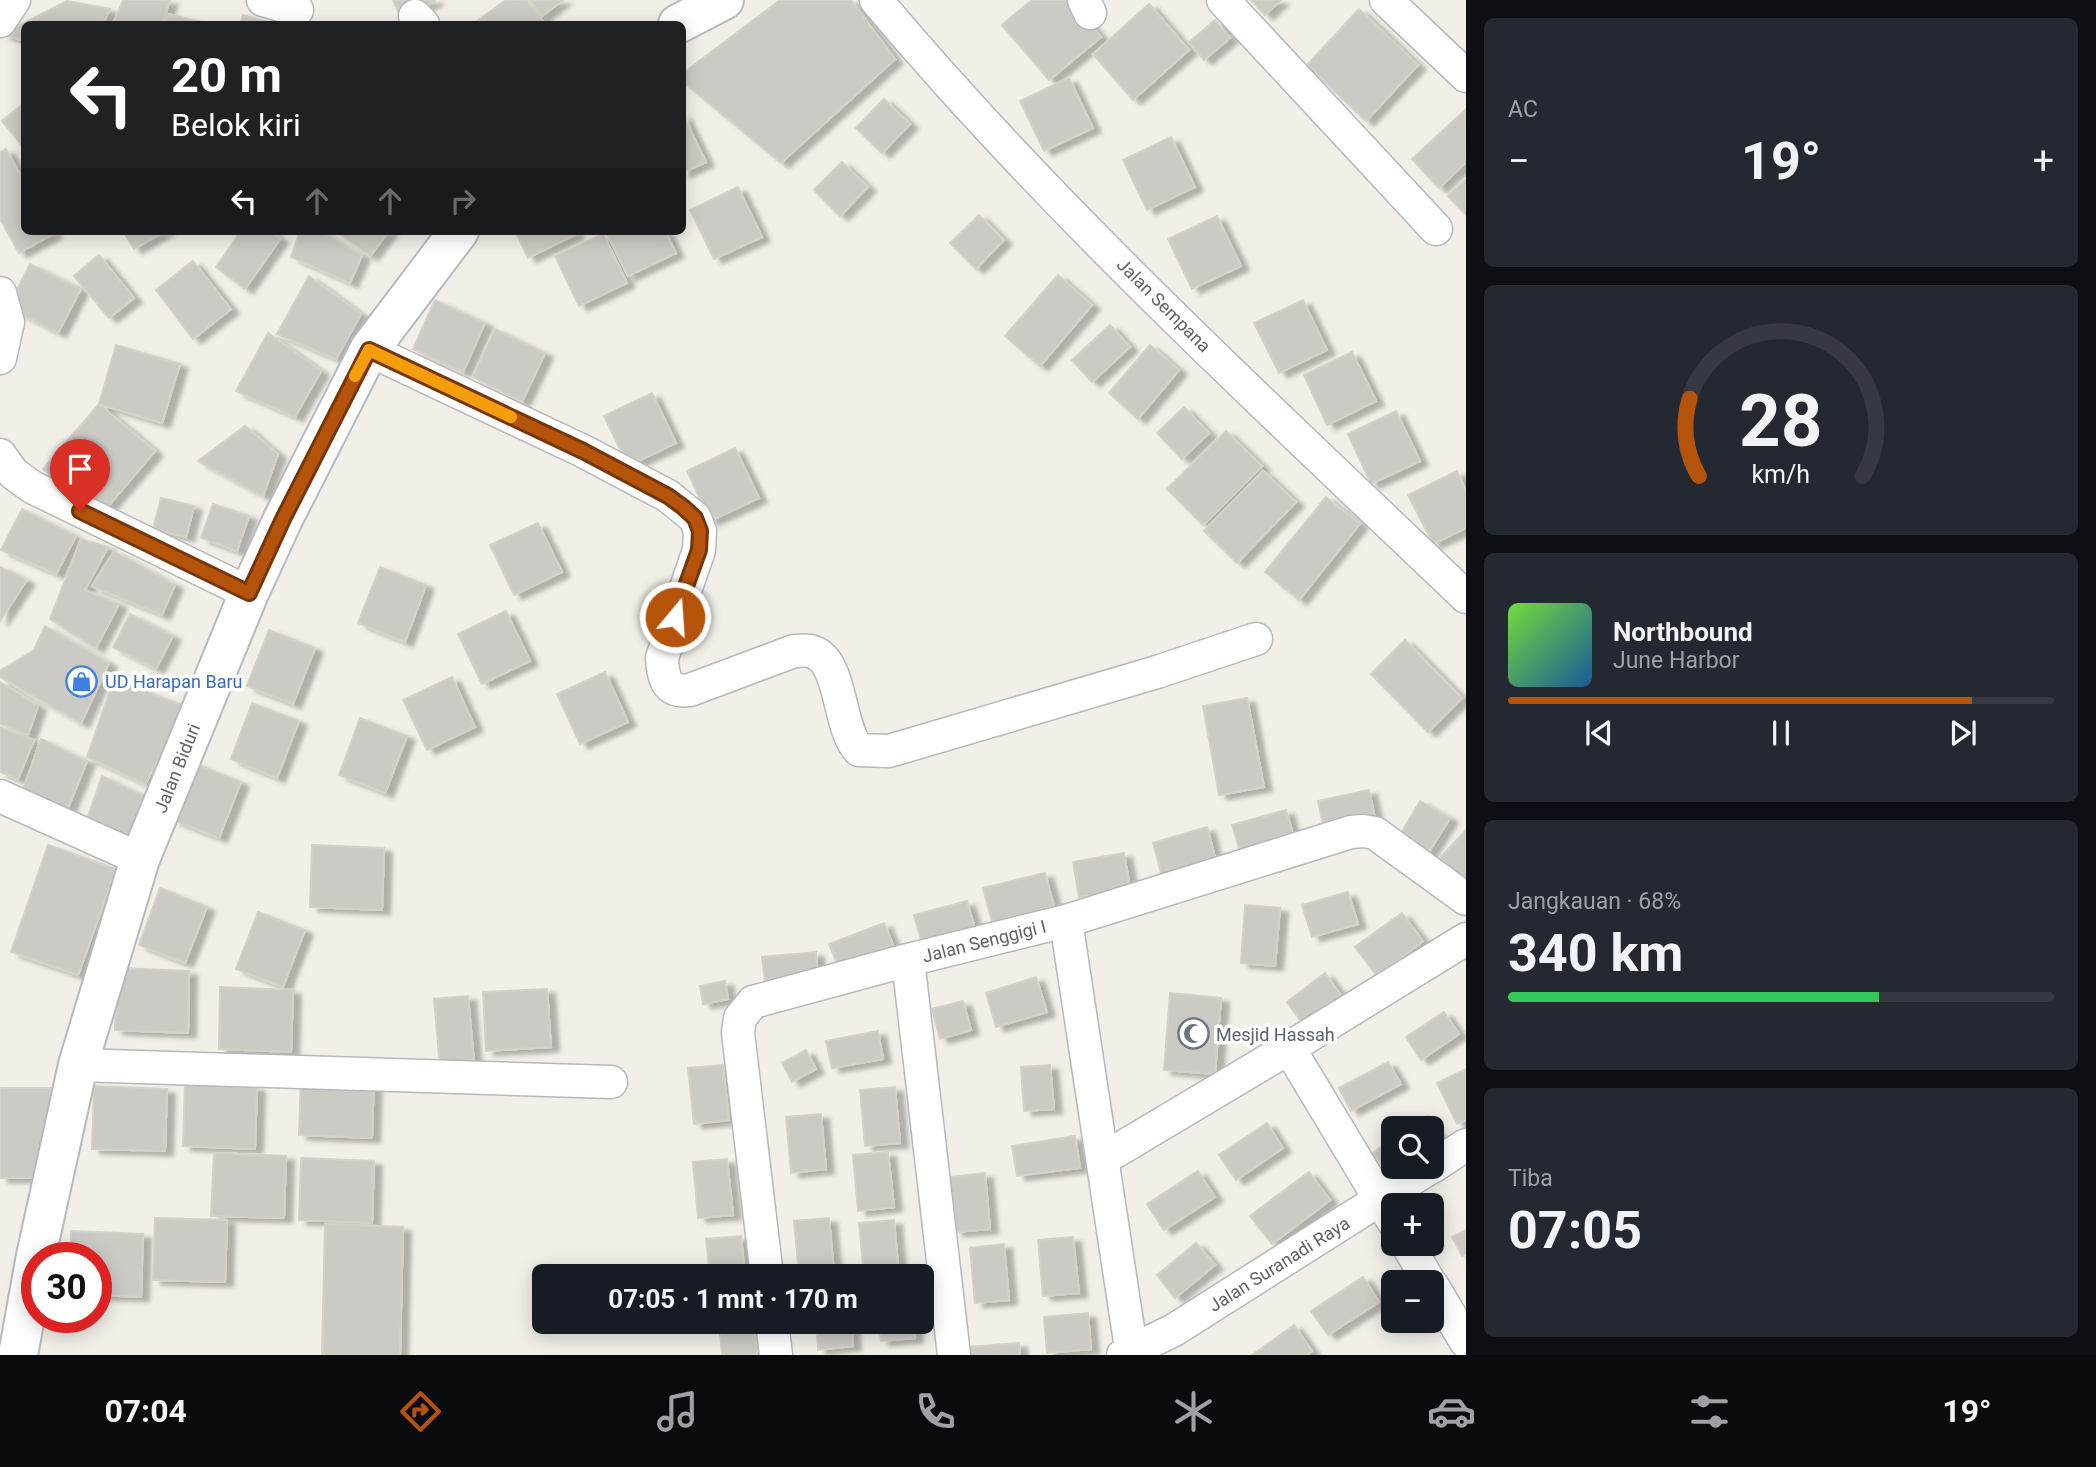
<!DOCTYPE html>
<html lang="id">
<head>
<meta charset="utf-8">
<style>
  body { margin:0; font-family:Roboto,sans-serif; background:#242831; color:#f1f3f6; height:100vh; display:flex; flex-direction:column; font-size:26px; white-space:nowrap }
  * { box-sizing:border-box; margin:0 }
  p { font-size:23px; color:#9ea1a6 }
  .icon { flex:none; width:38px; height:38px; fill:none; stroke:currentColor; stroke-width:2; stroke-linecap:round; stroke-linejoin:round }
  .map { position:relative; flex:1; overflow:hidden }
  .drawer { display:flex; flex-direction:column; gap:18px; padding:18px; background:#0d0f14; width:630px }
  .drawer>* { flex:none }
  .top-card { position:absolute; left:21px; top:21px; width:665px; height:214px; border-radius:10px; box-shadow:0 4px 18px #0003; background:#202124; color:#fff; overflow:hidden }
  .buttons { position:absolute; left:1381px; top:1116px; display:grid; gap:14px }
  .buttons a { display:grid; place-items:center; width:63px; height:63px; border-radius:10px; background:#171b24; box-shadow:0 4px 18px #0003; font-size:35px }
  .speed { position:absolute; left:21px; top:1242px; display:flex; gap:14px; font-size:35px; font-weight:700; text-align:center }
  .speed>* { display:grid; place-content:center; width:91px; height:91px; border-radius:50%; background:#171b24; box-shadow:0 4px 18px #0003; line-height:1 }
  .speed .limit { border:10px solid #d22; background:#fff; color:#111 }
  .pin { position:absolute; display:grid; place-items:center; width:60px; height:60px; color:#fff; margin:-72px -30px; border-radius:50% 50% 50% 0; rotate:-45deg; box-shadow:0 0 7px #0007 }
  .pin .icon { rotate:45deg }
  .me { position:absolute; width:77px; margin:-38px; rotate:18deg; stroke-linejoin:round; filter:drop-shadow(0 0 5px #0008) }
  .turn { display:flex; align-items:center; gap:24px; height:147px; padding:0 35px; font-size:32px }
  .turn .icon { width:91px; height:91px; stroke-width:2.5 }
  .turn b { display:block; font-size:49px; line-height:60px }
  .lanes { display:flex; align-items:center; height:66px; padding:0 35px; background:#0003; justify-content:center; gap:35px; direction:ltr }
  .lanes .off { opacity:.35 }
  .big { font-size:52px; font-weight:700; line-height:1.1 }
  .drawer .tile { flex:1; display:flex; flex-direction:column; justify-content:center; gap:10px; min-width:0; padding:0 24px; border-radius:10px; background:#242831 }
  .drawer .dial { align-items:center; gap:0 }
  .dial svg { height:182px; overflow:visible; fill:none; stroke:#363941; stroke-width:7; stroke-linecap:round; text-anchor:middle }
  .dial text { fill:#f1f3f6; stroke:none }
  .song { display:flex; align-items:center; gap:21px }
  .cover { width:84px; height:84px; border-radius:10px; background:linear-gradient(135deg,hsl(100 70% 55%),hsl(210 70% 35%)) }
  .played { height:7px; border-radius:4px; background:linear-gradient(90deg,#b45309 85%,#363941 85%) }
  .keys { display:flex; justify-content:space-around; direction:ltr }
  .heat { display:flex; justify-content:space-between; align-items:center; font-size:38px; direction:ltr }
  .charge { height:10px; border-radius:5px; background:linear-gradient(90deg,#34c759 68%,#363941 0) }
  .trip { position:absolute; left:532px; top:1264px; width:402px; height:70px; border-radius:10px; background:#171b24; box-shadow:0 4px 18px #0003; font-weight:700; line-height:70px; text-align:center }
  .tabs { display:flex; height:112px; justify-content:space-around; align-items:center; background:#090b0e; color:#9ea1a6 }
  .tabs .icon { width:49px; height:49px }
  .tabs .selected { color:#b45309 }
  .tabs b { font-size:32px; color:#f1f3f6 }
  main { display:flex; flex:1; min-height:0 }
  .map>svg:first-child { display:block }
</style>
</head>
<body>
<main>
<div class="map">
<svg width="1466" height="1355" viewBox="0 0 1466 1355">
  <defs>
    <filter id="shadow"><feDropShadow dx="8" dy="4.5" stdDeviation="2" flood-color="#0004"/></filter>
  </defs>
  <rect width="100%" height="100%" fill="#f1efe8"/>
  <path fill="#cccac5" stroke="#d6d1c6" stroke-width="2" filter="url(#shadow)" d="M123 0H170L162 24H113Z
    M393 0H435V1L400 16Z
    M506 0H527L545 24H473Z
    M530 0H563L542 16Z
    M780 0H851L895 59 781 163 682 81V74Z
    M1032 0H1070L1101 37 1049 80 1002 25Z
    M1251 0H1281L1265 15Z
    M67 1 110 9 103 24H24V41L2 34Z
    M1149 4 1189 50 1133 100 1093 54Z
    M1359 9 1418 65 1366 121 1307 65Z
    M168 14 209 24H165Z
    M243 15 275 24H240Z
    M1215 20 1230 38 1204 60 1189 42Z
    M1069 78 1093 128 1044 151 1020 101Z
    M884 99 910 124 882 153 856 128Z
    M24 103V148L2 121Z
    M1465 110 1466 162 1439 188 1412 159Z
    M682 113 706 162 682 173Z
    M1171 137 1195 187 1147 210 1123 160Z
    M6 149 24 182V231H52L53 234 19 253 0 219V152Z
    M842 162 868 187 840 216 814 190Z
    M1466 179V215L1448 196Z
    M738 187 762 237 714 259 690 210Z
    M979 215 1004 240 976 269 950 243Z
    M1217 216 1241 266 1192 289 1168 239Z
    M123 231H165L134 249Z
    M241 231H269L280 239 245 289 216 267Z
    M300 231H320L362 255 350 283 291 257Z
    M336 231H389L370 256Z
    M515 231H574L576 234 528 258Z
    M606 231H665L676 253 628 276Z
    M603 234 627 283 579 306 555 256Z
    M99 255 134 298 109 318 74 276Z
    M193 261 231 309 193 339 156 290Z
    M30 264 81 289 58 333 8 307Z
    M1058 275 1092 305 1040 366 1005 336Z
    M309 276 361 314 336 359 277 334Z
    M435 300 485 323 463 372 413 349Z
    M1303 300 1327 350 1279 373 1254 323Z
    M1110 325 1130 347 1092 382 1072 360Z
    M495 329 545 353 522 402 473 377Z
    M268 333 321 371 295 417 236 391Z
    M116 345 180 364 162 423 99 404Z
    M1150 345 1179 370 1138 419 1109 393Z
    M1352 352 1376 401 1327 425 1304 375Z
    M652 393 676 443 628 466 604 416Z
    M99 404 155 451 99 517 43 469Z
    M1184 407 1209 433 1182 459 1157 433Z
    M1396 411 1420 461 1371 484 1348 434Z
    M245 426 278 454 263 496 198 461Z
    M1226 431 1262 466 1203 525 1167 489Z
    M735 448 759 498 710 521 687 471Z
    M1263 471 1296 502 1237 563 1204 531Z
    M1457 471 1466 491V528L1433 544 1408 495Z
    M1326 497 1360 524 1299 600 1265 572Z
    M161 498 194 506 186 537 153 529Z
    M213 504 249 516 237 551 201 538Z
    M22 509 76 536 56 574 1 550Z
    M538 523 562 572 514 595 490 545Z
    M81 539 108 547 85 590 119 604 96 648 50 619Z
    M114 551 175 585 162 615 92 586Z
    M0 567 27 580 0 621Z
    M380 567 426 585 405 642 358 623Z
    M506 611 530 661 482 684 458 634Z
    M130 614 173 636 156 669 113 647Z
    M45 626 109 663 81 723 0 677V671L34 650Z
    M269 630 315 648 293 704 247 686Z
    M1405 640 1462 698 1428 732 1371 674Z
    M605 672 628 722 580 744 557 694Z
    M452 677 475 727 427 750 403 700Z
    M114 679 187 707 145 784 87 757Z
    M0 682 38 706 28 735 0 724Z
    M1247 698 1264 787 1219 795 1203 706Z
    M252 703 299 721 277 778 231 759Z
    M360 718 407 736 385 793 339 775Z
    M0 727 34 740 18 779 0 772Z
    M41 739 87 761 66 813 23 790Z
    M194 763 241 782 219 838 173 820Z
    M102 776 148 798 128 849 84 828Z
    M1369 790 1375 819 1324 829 1318 801Z
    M1420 801 1450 818 1425 858 1397 840Z
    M1286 810 1295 841 1242 857 1232 825Z
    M1207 827 1217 865 1163 880 1153 843Z
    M1466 830V884L1439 859Z
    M48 845 116 869 78 975 11 952Z
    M312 845 384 848 382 910 310 907Z
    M1124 853 1130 888 1079 897 1073 862Z
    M1045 873 1054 906 992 922 983 888Z
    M160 888 207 907 185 963 139 945Z
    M1348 892 1358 924 1312 937 1302 905Z
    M967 901 975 929 922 943 914 915Z
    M1245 905 1280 908 1275 966 1241 963Z
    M258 912 305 930 283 987 236 969Z
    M1402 913 1423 941 1377 976 1355 947Z
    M884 923 893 945 838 966 829 944Z
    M816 952 818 977 765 982 762 957Z
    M117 968 189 971 188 1033 115 1030Z
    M1325 973 1341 995 1303 1024 1287 1002Z
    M1036 977 1047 1012 996 1027 986 993Z
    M725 981 728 999 703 1004 700 986Z
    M220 987 293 990 291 1052 219 1049Z
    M547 989 551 1047 486 1051 483 992Z
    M1170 993 1221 998 1215 1074 1164 1070Z
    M468 996 474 1063 440 1066 434 999Z
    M963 1001 971 1030 940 1039 932 1009Z
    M1444 1012 1459 1034 1421 1060 1406 1037Z
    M878 1031 883 1059 832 1068 826 1041Z
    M806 1050 816 1069 792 1082 782 1063Z
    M1388 1062 1401 1084 1351 1111 1339 1088Z
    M723 1065 729 1120 694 1124 688 1068Z
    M1050 1065 1054 1109 1024 1111 1021 1067Z
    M1466 1069V1120L1457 1124 1437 1083Z
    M301 1073 374 1076 372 1138 299 1135Z
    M185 1084 257 1087 255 1149 183 1146Z
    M94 1086 167 1089 165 1151 92 1149Z
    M895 1087 900 1143 865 1146 860 1090Z
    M0 1088H50L51 1178H0Z
    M821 1114 826 1169 791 1173 786 1117Z
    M1428 1116 1442 1141 1432 1146V1129L1405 1128Z
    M1267 1123 1283 1148 1236 1180 1219 1155Z
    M1075 1136 1080 1168 1017 1176 1012 1146Z
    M1391 1139 1393 1167 1386 1171 1373 1153Z
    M888 1152 894 1207 858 1211 853 1155Z
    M214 1153 286 1156 284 1218 211 1216Z
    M301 1158 374 1161 372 1223 299 1220Z
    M727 1159 733 1215 698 1218 693 1162Z
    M1198 1171 1215 1197 1164 1230 1147 1204Z
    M1309 1172 1330 1200 1272 1244 1250 1216Z
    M985 1173 990 1229 955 1232 950 1177Z
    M155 1218 227 1220 225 1282 153 1280Z
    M829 1218 834 1273 799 1276 794 1221Z
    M894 1220 899 1276H864L859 1223Z
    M325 1224 403 1227 400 1355H322Z
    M1466 1230V1254L1462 1256 1452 1237Z
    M71 1231 143 1234 141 1297 96 1295V1258H70Z
    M741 1236 745 1276H710L706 1239Z
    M1073 1237 1079 1293 1043 1296 1038 1240Z
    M1196 1243 1215 1265 1175 1298 1157 1275Z
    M1004 1244 1009 1300 975 1303 970 1248Z
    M1363 1277 1379 1302 1328 1335 1311 1311Z
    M1088 1313 1091 1349 1047 1353 1044 1317Z
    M754 1321 757 1355H722L719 1323Z
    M816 1321H851L853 1346 818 1350Z
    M879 1321H914L915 1338 881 1341Z
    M1294 1325 1312 1351 1306 1355H1252Z
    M1019 1343 1020 1355H969V1347Z"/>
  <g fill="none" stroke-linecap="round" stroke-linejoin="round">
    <defs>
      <path id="street" d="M263 0 297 10
        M876 0C1056 214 1264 404 1466 597
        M1084 0 1090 13
        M1223 0 1436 229
        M1386 0 1466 76
        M415 16 423 24
        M0 21 14 0
        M0 293 8 322 0 358
        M369 350 583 451 668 496 695 518 700 531 699 550 662 658C663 679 667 693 690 690L794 651C799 651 805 650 810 651 843 658 837 727 859 750L889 751 1157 672 1256 639
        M0 455 13 473 32 487 249 593
        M0 796 140 859
        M1066 921 1132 1355
        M908 960 954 1355
        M1289 1048 1393 1221
        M78 1065 611 1082
        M1103 1159 1289 1048 1466 939
        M1432 1167 1466 1145
        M1407 1244 1430 1283
        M767 1276 738 1033 740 1018 753 1002 908 960 1066 921 1351 832 1363 831 1375 833 1466 899
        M1432 1285 1466 1342
        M772 1321 776 1355
        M1123 1355 1174 1330 1431 1167"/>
      <path id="secondary" d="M678 24 724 0
        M18 1355 36 1256 78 1065 140 859 249 593 283 519 369 350 459 231"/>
    </defs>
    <use href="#street" stroke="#b5b8bc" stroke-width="35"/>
    <use href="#secondary" stroke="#b6babf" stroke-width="42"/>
    <use href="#street" stroke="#fff" stroke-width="32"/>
    <use href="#secondary" stroke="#fff" stroke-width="38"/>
  </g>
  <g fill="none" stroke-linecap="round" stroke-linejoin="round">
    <defs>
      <path id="route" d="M80 511 249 593 283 519 369 350 583 451 668 496 683 507 695 518 700 531 699 550 675 617"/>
    </defs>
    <use href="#route" stroke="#753606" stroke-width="18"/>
    <use href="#route" stroke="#b45309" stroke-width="12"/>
    <path stroke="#f59e0b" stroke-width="12" d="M355 376 369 350 511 417"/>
  </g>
  <defs>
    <symbol id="shop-ring" viewBox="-11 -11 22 22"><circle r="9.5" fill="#fff" stroke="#3f7fe0" stroke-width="1.5"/><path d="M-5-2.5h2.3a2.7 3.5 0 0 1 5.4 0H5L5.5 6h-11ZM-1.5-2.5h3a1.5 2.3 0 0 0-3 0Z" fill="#3f7fe0"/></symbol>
    <symbol id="mosque-ring" viewBox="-11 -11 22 22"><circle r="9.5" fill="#fff" stroke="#6b7280" stroke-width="1.5"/><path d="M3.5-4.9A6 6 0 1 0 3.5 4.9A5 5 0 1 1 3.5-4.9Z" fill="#6b7280"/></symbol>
  </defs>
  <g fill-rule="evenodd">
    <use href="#shop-ring" x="64" y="664" width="35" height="35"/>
    <use href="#mosque-ring" x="1176" y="1016" width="35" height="35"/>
  </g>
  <g text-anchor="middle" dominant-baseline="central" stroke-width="7" stroke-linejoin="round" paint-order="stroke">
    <g font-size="18" fill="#5f6368" stroke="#fff">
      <text transform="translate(1164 305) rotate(45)">Jalan Sempana</text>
      <text transform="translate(177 768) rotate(-68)">Jalan Biduri</text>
      <text transform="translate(984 941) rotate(-14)">Jalan Senggigi I</text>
      <text transform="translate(1279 1264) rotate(-32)">Jalan Suranadi Raya</text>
    </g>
    <g font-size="18" fill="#366cbe" stroke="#fff" text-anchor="start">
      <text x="105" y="681">UD Harapan Baru</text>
    </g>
    <g font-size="18" fill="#5b616d" stroke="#fff" text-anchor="start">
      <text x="1216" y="1034">Mesjid Hassah</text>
    </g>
  </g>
</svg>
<div class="buttons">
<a><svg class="icon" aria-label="search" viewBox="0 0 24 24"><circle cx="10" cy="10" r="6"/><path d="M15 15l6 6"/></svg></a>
<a>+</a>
<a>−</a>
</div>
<div class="speed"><div class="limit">30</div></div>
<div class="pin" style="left:80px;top:511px;background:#d93025"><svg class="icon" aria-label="arrive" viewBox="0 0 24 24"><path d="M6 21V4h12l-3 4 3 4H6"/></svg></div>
<svg class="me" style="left:675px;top:617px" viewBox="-20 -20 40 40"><circle r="17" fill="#b45309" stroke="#fff" stroke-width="3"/><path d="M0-11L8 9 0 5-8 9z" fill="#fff"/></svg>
<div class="trip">07:05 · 1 mnt · 170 m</div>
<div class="top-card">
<div class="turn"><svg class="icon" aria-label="left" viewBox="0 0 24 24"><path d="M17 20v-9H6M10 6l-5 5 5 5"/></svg><div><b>20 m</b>Belok kiri</div></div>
<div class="lanes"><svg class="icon" aria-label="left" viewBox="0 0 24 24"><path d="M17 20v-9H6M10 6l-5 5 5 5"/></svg><svg class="icon off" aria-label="ahead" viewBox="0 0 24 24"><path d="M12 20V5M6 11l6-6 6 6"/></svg><svg class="icon off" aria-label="ahead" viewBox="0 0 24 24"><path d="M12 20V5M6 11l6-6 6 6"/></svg><svg class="icon off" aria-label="right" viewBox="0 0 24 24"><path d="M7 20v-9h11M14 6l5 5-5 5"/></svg></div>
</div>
</div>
<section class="drawer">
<div class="tile"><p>AC</p>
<div class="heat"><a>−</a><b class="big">19°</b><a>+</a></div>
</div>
<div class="tile dial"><svg viewBox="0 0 100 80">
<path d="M14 69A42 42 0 1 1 86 69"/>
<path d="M14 69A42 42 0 0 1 10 35" stroke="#b45309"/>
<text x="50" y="56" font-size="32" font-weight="700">28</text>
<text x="50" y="72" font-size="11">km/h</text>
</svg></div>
<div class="tile">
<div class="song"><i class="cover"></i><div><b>Northbound</b><p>June Harbor</p></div></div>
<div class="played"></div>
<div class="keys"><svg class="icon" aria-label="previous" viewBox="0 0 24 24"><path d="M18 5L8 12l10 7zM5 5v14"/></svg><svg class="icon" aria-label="pause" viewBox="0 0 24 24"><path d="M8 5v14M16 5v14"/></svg><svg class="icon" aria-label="next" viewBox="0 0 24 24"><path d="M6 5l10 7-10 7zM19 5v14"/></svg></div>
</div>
<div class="tile"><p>Jangkauan · 68%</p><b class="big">340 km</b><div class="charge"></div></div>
<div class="tile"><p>Tiba</p><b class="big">07:05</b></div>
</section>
</main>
<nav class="tabs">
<b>07:04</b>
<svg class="icon selected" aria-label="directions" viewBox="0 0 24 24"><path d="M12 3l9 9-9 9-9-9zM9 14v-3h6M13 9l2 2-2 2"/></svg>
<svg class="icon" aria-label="music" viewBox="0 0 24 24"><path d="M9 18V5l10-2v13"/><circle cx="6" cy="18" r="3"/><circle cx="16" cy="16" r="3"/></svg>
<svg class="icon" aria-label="phone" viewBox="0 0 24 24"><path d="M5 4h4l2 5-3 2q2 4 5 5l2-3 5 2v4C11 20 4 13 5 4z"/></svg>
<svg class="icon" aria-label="climate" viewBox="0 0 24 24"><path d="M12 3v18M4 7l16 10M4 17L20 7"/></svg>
<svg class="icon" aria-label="car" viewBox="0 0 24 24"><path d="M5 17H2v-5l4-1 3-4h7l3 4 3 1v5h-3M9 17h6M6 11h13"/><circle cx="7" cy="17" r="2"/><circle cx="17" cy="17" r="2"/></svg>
<svg class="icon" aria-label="filters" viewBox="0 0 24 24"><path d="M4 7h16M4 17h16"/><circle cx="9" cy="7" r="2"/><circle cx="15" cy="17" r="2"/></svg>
<b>19°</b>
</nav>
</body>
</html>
